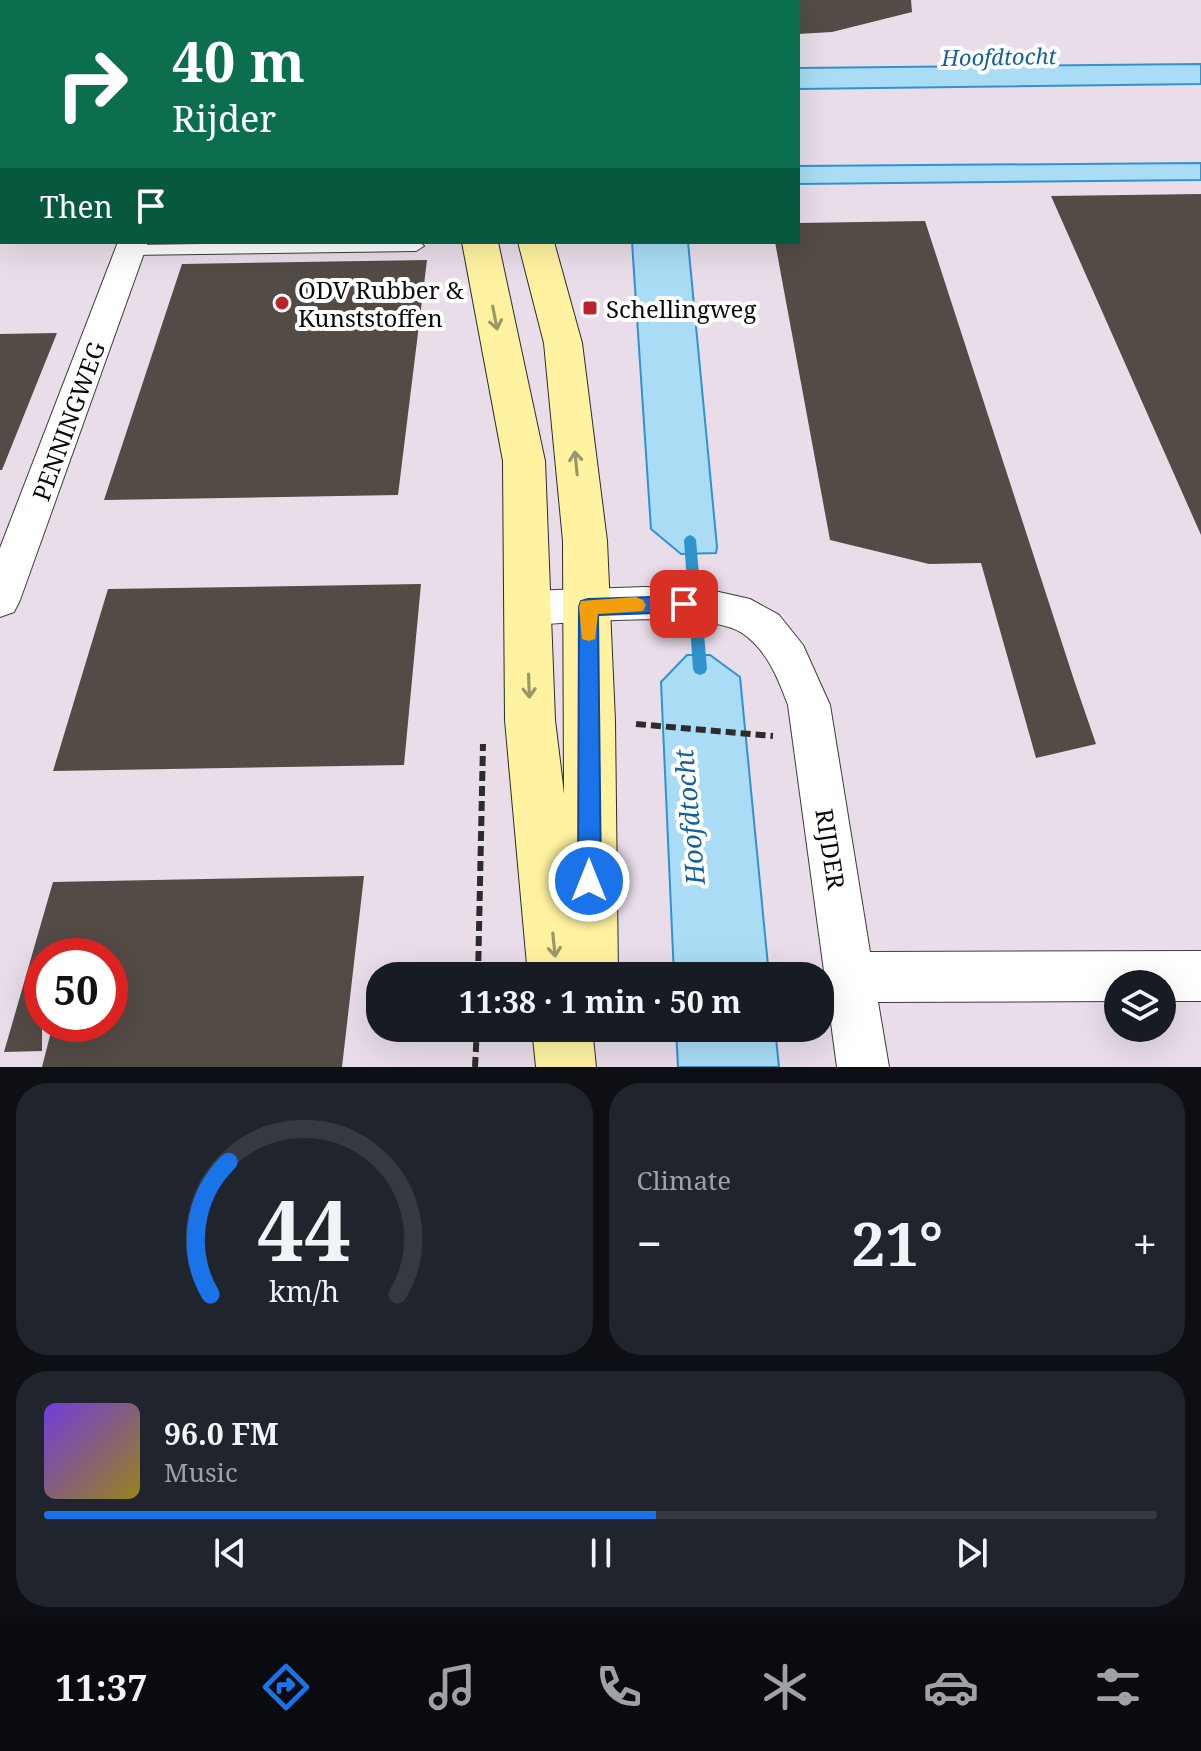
<!DOCTYPE html>
<html lang="en">
<head>
<meta charset="utf-8">
<style>
  body { margin:0; font-family:"Noto Serif",serif; background:#20242c; color:#f1f3f6; height:100vh; display:flex; flex-direction:column; font-size:30px; white-space:nowrap }
  * { box-sizing:border-box; margin:0 }
  p { font-size:26px; color:#9ea1a6 }
  .icon { flex:none; width:44px; height:44px; fill:none; stroke:currentColor; stroke-width:2; stroke-linecap:round; stroke-linejoin:round }
  .map { position:relative; height:1067px; overflow:hidden }
  .panel { display:flex; flex-direction:column; gap:16px; padding:16px; background:#0d0f14; flex:1 }
  .panel>* { flex:none }
  .top-card { position:absolute; left:0px; top:0px; width:800px; height:244px; box-shadow:0 8px 32px #0002; background:#0b6e4f; color:#fff; overflow:hidden }
  .fabs { position:absolute; left:1104px; top:970px; display:grid; gap:16px }
  .fabs a { display:grid; place-items:center; width:72px; height:72px; border-radius:50%; background:#171b24; box-shadow:0 8px 32px #0002; font-size:40px }
  .speed { position:absolute; left:24px; top:938px; display:flex; gap:16px; font-size:40px; font-weight:700; text-align:center }
  .speed>* { display:grid; place-content:center; width:104px; height:104px; border-radius:50%; background:#171b24; box-shadow:0 8px 32px #0002; line-height:1 }
  .speed .limit { border:12px solid #d22; background:#fff; color:#111 }
  .pin { position:absolute; display:grid; place-items:center; width:68px; height:68px; color:#fff; margin:-34px; border-radius:16px; box-shadow:0 4px 12px #0006 }
  .me { position:absolute; width:88px; margin:-44px; rotate:0deg; stroke-linejoin:round; filter:drop-shadow(0 0 6px #0008) }
  .turn { display:flex; align-items:center; gap:28px; height:168px; padding:0 40px; font-size:36px }
  .turn .icon { width:104px; height:104px; stroke-width:2.5 }
  .turn b { display:block; font-size:56px; line-height:68px }
  .then { display:flex; align-items:center; height:76px; padding:0 40px; background:#0003; gap:16px; font-size:30px }
  .big { font-size:60px; font-weight:700; line-height:1.1 }
  .panel .card { flex:1; display:flex; flex-direction:column; justify-content:center; gap:12px; min-width:0; padding:0 28px; border-radius:32px; background:#20242c }
  .panel .dial { align-items:center; gap:0 }
  .dial svg { height:208px; overflow:visible; fill:none; stroke:#363941; stroke-width:7; stroke-linecap:round; text-anchor:middle }
  .dial text { fill:#f1f3f6; stroke:none }
  .song { display:flex; align-items:center; gap:24px }
  .cover { width:96px; height:96px; border-radius:12px; background:linear-gradient(135deg,hsl(260 70% 55%),hsl(50 70% 35%)) }
  .played { height:8px; border-radius:4px; background:linear-gradient(90deg,#1a73e8 55%,#363941 55%) }
  .keys { display:flex; justify-content:space-around; direction:ltr }
  .heat { display:flex; justify-content:space-between; align-items:center; font-size:44px; direction:ltr }
  .panel .tiles { flex:1; display:grid; gap:16px; grid-template-columns:1fr 1fr }
  .card:last-child { grid-column:span 2 }
  .trip { position:absolute; left:366px; top:962px; width:468px; height:80px; border-radius:32px; background:#171b24; box-shadow:0 8px 32px #0002; font-weight:700; line-height:80px; text-align:center }
  .menu { display:flex; height:128px; justify-content:space-around; align-items:center; background:#090b0e; color:#9ea1a6 }
  .menu .icon { width:56px; height:56px }
  .menu .on { color:#1a73e8 }
  .menu b { font-size:36px; color:#f1f3f6 }
  .map>svg:first-child { display:block }
</style>
</head>
<body>
<div class="map">
<svg width="1201" height="1067" viewBox="0 0 1201 1067">
  <rect width="100%" height="100%" fill="#fffae6"/>
  <path fill="#e8dde9" fill-rule="evenodd" d="M0 0H1201V1067H0ZM2 2H798V242H2ZM42 956H110V1024H42ZM380 976H820V1028H380ZM1118 984H1162V1028H1118Z"/>
  <path fill="#abdcf6" stroke="#3192ce" stroke-width="2" d="M1201 64V84L798 89V68Z
    M1201 163V180L798 184V166Z
    M632 242H688L717 547 716 553 681 554 651 529Z
    M687 655H710L740 677 769 976H674L661 682Z
    M676 1028H775L779 1067H678Z"/>
  <g fill="none" stroke-linecap="round" stroke-linejoin="round">
    <path fill="#3192ce" fill-rule="evenodd" d="M690 535 694 537 696 540 707 669 705 673 700 675 695 673 693 669 684 540 686 537Z"/>
  </g>
  <path fill="#524b46" d="M798 0H911L912 12 832 32 798 34Z
    M1201 194V535L1051 196Z
    M925 221 1075 683 1096 744 1036 758 981 563 929 564 830 540 775 242H798V223Z
    M427 260 398 495 104 500 182 264Z
    M57 333 2 470H0V334Z
    M421 584 404 765 53 771 108 589Z
    M364 876 342 1067H42L53 1024H110V956H42V1051L4 1052 53 882Z"/>
  <g fill="none" stroke-linecap="round" stroke-linejoin="round">
    <defs>
      <path id="lane" d="M207 0H219L220 2H208Z
        M237 0H249L250 2H238Z
        M335 242H420L424 246 416 251 130 255 122 250 130 245Z"/>
      <path id="street" d="M45 0H69L70 2H46Z
        M0 134H2V150H0Z
        M118 242H148L20 600 14 612 0 617V548Z
        M645 587 710 590 750 599 779 615 803 645 830 705 870 952 1201 951V1001H1162V984H1118V1001L878 1002 889 1067H837L788 705C778 678 767 650 742 633 707 609 573 623 527 625L513 620 507 608 513 596 527 591Z"/>
      <path id="secondary" d="M361 0H389L390 2H362Z
        M425 0H453L454 2H426Z
        M462 242H498L545 461 555 720 564 794 563 541 544 343 518 242H554L582 343 607 541 615 721 618 976H528L505 720 503 461Z
        M532 1028H592L596 1067H536Z"/>
    </defs>
    <use href="#lane" stroke="#3d3d3d" stroke-width="2"/>
    <use href="#street" stroke="#3d3d3d" stroke-width="2"/>
    <use href="#secondary" stroke="#2c2c2c" stroke-width="2"/>
    <path stroke="#2c2c2c" stroke-width="6" stroke-dasharray="10 5" stroke-linecap="butt" d="M636 724 773 736
      M478 976 483 744
      M475 1067 477 1028"/>
    <use href="#lane" fill="#fff" fill-rule="evenodd"/>
    <use href="#street" fill="#fff" fill-rule="evenodd"/>
    <use href="#secondary" fill="#fff3a1" fill-rule="evenodd"/>
  </g>
  <defs><path id="oneway-shaft" d="M-6 0H5M1.5-3L5.5 0L1.5 3" fill="none" stroke-width="1.6" stroke-linecap="round" stroke-linejoin="round" transform="scale(2)"/></defs>
  <g stroke="#9d9665">
    <use href="#oneway-shaft" transform="translate(495 318) rotate(79)"/>
    <use href="#oneway-shaft" transform="translate(576 463) rotate(-96)"/>
    <use href="#oneway-shaft" transform="translate(529 686) rotate(88)"/>
    <use href="#oneway-shaft" transform="translate(554 945) rotate(84)"/>
  </g>
  <path fill="#1a73e8" stroke="#114b97" stroke-width="2" d="M684 596 691 599 694 604 691 610 684 612 598 615 601 881 597 888 589 892 581 888 578 881 579 607 581 601 588 599Z"/>
  <path fill="#f59e0b" d="M636 597 643 600 646 605 643 611 598 614 595 639 589 641 582 639 579 607 581 601Z"/>
  <g fill="#ba222c" stroke="#fff" stroke-width="3">
    <circle cx="282" cy="303" r="8"/>
    <rect x="582" y="300" width="16" height="16" rx="4"/>
  </g>
  <g text-anchor="middle" dominant-baseline="central" stroke-width="8" stroke-linejoin="round" paint-order="stroke">
    <g font-size="22" font-style="italic" fill="#14629b" stroke="#fff">
      <text transform="translate(999 56) rotate(-1)">Hoofdtocht</text>
    </g>
    <g font-size="24" fill="#0a0a0a" stroke="#fff" text-anchor="start">
      <text x="298" y="289">ODV Rubber &amp;<tspan x="298" dy="28">Kunststoffen</tspan></text>
      <text x="606" y="308">Schellingweg</text>
    </g>
    <g font-size="24" fill="#0a0a0a" stroke="#fff">
      <text transform="translate(68 421) rotate(-70)">PENNINGWEG</text>
      <text transform="translate(831 849) rotate(81)">RIJDER</text>
    </g>
    <g font-size="26" font-style="italic" fill="#14629b" stroke="#fff">
      <text transform="translate(689 817) rotate(-95)">Hoofdtocht</text>
    </g>
  </g>
</svg>
<div class="fabs">
<a><svg class="icon" aria-label="layers" viewBox="0 0 24 24"><path d="M12 4l9 5-9 5-9-5zM3 14l9 5 9-5"/></svg></a>
</div>
<div class="speed"><div class="limit">50</div></div>
<div class="pin" style="left:684px;top:604px;background:#d93025"><svg class="icon" aria-label="arrive" viewBox="0 0 24 24"><path d="M6 21V4h12l-3 4 3 4H6"/></svg></div>
<svg class="me" style="left:589px;top:881px" viewBox="-20 -20 40 40"><circle r="17" fill="#1a73e8" stroke="#fff" stroke-width="3"/><path d="M0-11L8 9 0 5-8 9z" fill="#fff"/></svg>
<div class="trip">11:38 · 1 min · 50 m</div>
<div class="top-card">
<div class="turn"><svg class="icon" aria-label="right" viewBox="0 0 24 24"><path d="M7 20v-9h11M14 6l5 5-5 5"/></svg><div><b>40 m</b>Rijder</div></div>
<div class="then">Then<svg class="icon" aria-label="arrive" viewBox="0 0 24 24"><path d="M6 21V4h12l-3 4 3 4H6"/></svg></div>
</div>
</div>
<section class="panel">
<div class="tiles">
<div class="card dial"><svg viewBox="0 0 100 80">
<path d="M14 69A42 42 0 1 1 86 69"/>
<path d="M14 69A42 42 0 0 1 21 18" stroke="#1a73e8"/>
<text x="50" y="56" font-size="32" font-weight="700">44</text>
<text x="50" y="72" font-size="11">km/h</text>
</svg></div>
<div class="card"><p>Climate</p>
<div class="heat"><a>−</a><b class="big">21°</b><a>+</a></div>
</div>
<div class="card">
<div class="song"><i class="cover"></i><div><b>96.0 FM</b><p>Music</p></div></div>
<div class="played"></div>
<div class="keys"><svg class="icon" aria-label="previous" viewBox="0 0 24 24"><path d="M18 5L8 12l10 7zM5 5v14"/></svg><svg class="icon" aria-label="pause" viewBox="0 0 24 24"><path d="M8 5v14M16 5v14"/></svg><svg class="icon" aria-label="next" viewBox="0 0 24 24"><path d="M6 5l10 7-10 7zM19 5v14"/></svg></div>
</div>
</div>
</section>
<nav class="menu">
<b>11:37</b>
<svg class="icon on" aria-label="directions" viewBox="0 0 24 24"><path d="M12 3l9 9-9 9-9-9zM9 14v-3h6M13 9l2 2-2 2"/></svg>
<svg class="icon" aria-label="music" viewBox="0 0 24 24"><path d="M9 18V5l10-2v13"/><circle cx="6" cy="18" r="3"/><circle cx="16" cy="16" r="3"/></svg>
<svg class="icon" aria-label="phone" viewBox="0 0 24 24"><path d="M5 4h4l2 5-3 2q2 4 5 5l2-3 5 2v4C11 20 4 13 5 4z"/></svg>
<svg class="icon" aria-label="climate" viewBox="0 0 24 24"><path d="M12 3v18M4 7l16 10M4 17L20 7"/></svg>
<svg class="icon" aria-label="car" viewBox="0 0 24 24"><path d="M5 17H2v-5l4-1 3-4h7l3 4 3 1v5h-3M9 17h6M6 11h13"/><circle cx="7" cy="17" r="2"/><circle cx="17" cy="17" r="2"/></svg>
<svg class="icon" aria-label="filters" viewBox="0 0 24 24"><path d="M4 7h16M4 17h16"/><circle cx="9" cy="7" r="2"/><circle cx="15" cy="17" r="2"/></svg>
</nav>
</body>
</html>
